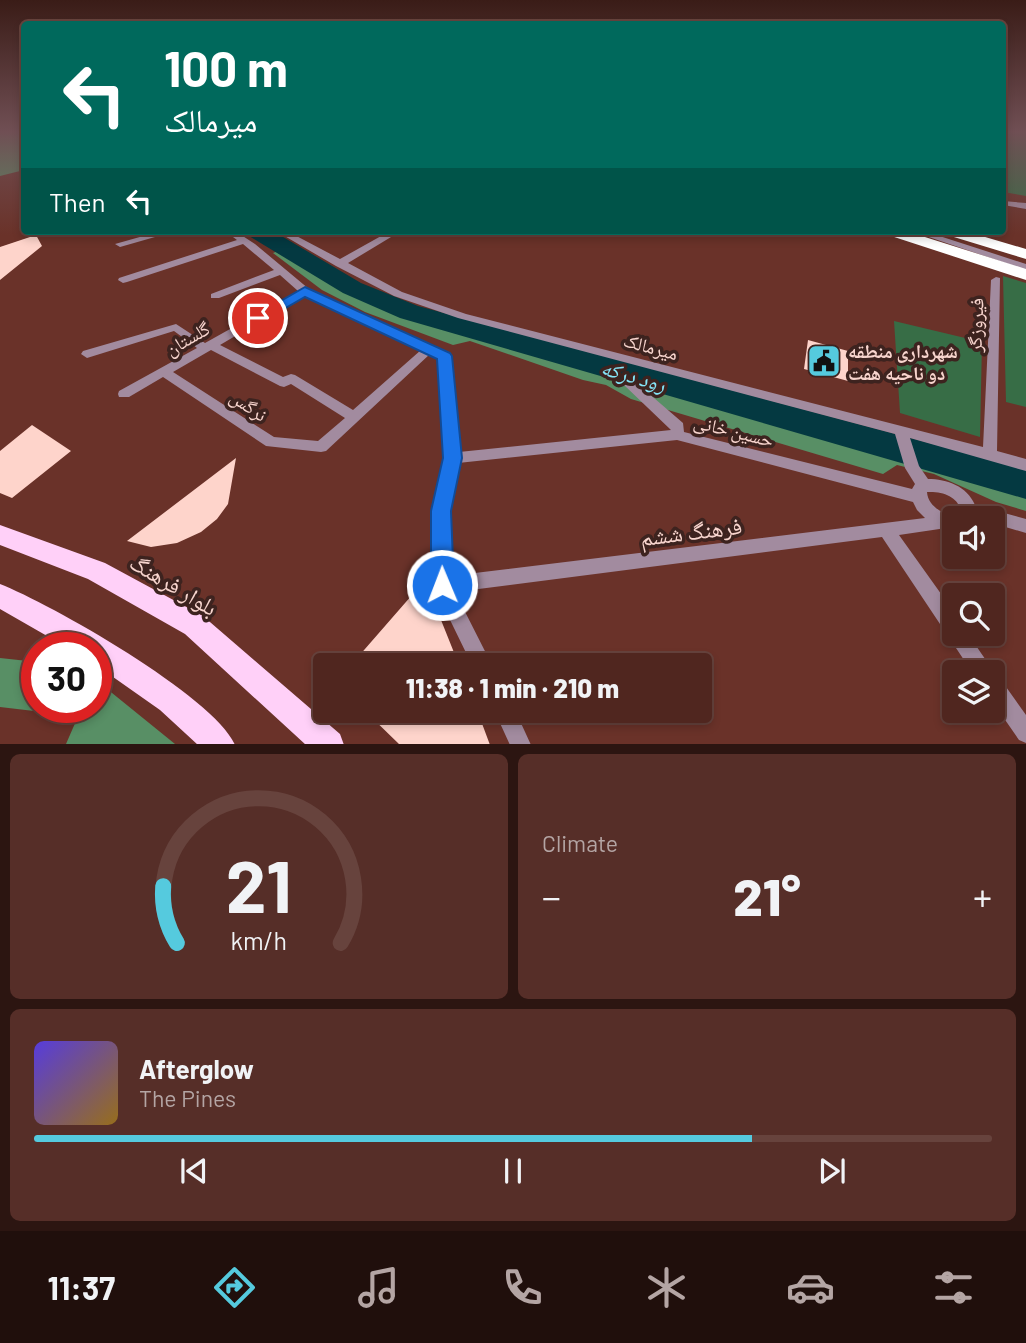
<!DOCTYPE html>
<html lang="en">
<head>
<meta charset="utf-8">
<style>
  body { margin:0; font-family:Barlow,"Noto Naskh Arabic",sans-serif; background:#562e28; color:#f1f3f6; height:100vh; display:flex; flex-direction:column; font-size:26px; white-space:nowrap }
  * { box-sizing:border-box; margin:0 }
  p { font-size:23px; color:#b4a5a4 }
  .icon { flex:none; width:38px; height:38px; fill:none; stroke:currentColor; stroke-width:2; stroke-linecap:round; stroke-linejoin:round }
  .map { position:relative; height:744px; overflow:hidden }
  .panel { display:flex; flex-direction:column; gap:10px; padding:10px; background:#2c1511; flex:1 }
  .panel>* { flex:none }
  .top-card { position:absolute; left:21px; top:21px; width:985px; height:214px; border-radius:7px; box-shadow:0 4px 10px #0003,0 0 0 2px #67433d; background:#00695c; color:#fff; overflow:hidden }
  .controls { position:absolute; left:942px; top:506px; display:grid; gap:14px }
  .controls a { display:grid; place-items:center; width:63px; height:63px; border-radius:7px; background:#50261f; box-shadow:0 4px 10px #0003,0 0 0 2px #67433d; font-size:35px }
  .speed { position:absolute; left:21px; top:632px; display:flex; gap:14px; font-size:35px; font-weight:700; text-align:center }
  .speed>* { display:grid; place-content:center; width:91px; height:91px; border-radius:50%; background:#50261f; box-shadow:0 4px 10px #0003,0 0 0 2px #67433d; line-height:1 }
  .speed .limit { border:10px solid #d22; background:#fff; color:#111 }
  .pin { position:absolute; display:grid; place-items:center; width:60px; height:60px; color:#fff; margin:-30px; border:4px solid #fff; border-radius:50%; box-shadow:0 2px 7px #0007 }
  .me { position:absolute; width:77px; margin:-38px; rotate:359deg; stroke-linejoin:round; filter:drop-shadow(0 0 5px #0008) }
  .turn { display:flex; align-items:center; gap:24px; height:147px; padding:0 28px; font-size:32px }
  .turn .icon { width:91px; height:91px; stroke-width:2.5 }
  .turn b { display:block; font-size:49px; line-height:60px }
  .then { display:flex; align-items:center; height:66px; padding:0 28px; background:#0003; gap:14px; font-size:26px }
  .big { font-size:52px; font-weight:800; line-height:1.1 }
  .panel .card { flex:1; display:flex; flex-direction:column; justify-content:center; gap:10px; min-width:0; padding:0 24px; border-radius:10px; background:#562e28 }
  .panel .dial { align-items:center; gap:0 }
  .dial svg { height:182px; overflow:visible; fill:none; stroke:#67433d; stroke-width:7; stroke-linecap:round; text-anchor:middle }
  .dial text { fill:#f1f3f6; stroke:none }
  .song { display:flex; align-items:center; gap:21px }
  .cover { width:84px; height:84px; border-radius:10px; background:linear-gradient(135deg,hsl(250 70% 55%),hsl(40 70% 35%)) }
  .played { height:7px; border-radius:4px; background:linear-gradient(90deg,#55cade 75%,#67433d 75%) }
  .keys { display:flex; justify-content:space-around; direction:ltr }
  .heat { display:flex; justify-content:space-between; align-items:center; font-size:38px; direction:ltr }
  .panel .tiles { flex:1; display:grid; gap:10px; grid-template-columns:1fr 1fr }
  .card:last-child { grid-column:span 2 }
  .trip { position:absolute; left:313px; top:653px; width:399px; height:70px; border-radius:7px; background:#50261f; box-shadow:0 4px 10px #0003,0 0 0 2px #67433d; font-weight:800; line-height:70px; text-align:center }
  .dock { display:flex; height:112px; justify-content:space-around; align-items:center; background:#200f0c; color:#b4a5a4 }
  .dock .icon { width:49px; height:49px }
  .dock .selected { color:#55cade }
  .dock b { font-size:32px; color:#f1f3f6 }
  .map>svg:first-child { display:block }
</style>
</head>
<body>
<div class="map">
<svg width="1026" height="745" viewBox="0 0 1026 745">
  <rect width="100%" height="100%" fill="#6a3229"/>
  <path fill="#376d46" d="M1003 131H1026V196L1003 192Z
    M1003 276 1026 283V407L1006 402Z
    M894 321 982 342 980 437 900 413Z"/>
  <path fill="#588f65" d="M0 131H24V170L0 176Z
    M278 251 375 306 1026 493V511L996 502 934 474 897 465 883 474 631 399 606 385 583 380 470 341 453 345 365 312 322 290 273 253Z
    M0 658 37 662V707H96V680L175 744H66L76 721 51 713 0 707Z"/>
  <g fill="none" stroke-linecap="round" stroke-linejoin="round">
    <path fill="#043941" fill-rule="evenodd" d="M246 231H273L361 283 418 306 1026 469V499L400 318 343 293 249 236Z"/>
  </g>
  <path fill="#fed4cb" d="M36 235 42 246 0 280V247Z
    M808 340 848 351V381L804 369Z
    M32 425 71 451 12 498 0 493V451Z
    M236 458 228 504 217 519 201 532 177 543 151 547 127 541Z
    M419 587 439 615 459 665H351Z
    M364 710H477L490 745H400Z"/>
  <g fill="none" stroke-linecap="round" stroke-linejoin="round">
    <path fill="#a28b9f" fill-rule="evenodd" d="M1003 201 1026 203V209L1003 205Z
      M161 231H176L120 247 115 244Z
      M225 231H235L255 244 309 289 448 353 459 452 671 430 624 385 622 382 624 379H632L683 423 684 432 912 489 915 484 905 468 895 434 458 318 394 296 336 266 276 231H287L340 259 390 231H401L348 263 402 292 466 314 983 447 991 280 996 277 1000 278 997 451 1026 459V471L910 438 919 466 928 479C947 479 967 486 975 505L1026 519V533L992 523V518H962C962 498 945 491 927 492 928 506 941 512 953 517V527L899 535 954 612V634H968L994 672 993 674 999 677 1026 715V743L1019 740 992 701V672H972L882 537 455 592 492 665H472L433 585V511L445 458 438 358 430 354 326 451 321 452 266 446 163 377 129 397H119L118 394 119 391 197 348 174 331 87 358 81 354 83 351 176 324 205 343 298 291 280 275 219 298H211V294L274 270 243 244 127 282 123 283 118 280 119 278 237 240ZM305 295 421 350 353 410 295 375 291 374 283 377 220 345ZM211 350 280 386 284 387 291 384 345 418 318 441 274 437 173 372ZM677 440 913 502 917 510 925 518 450 576 449 511 458 463Z
      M911 231H924L1026 264V270Z
      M494 710H515L531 745H510Z"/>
    <path fill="#ffd0f8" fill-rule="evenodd" d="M0 525 105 563 203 616 340 734 344 745H306L185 634 88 579 0 545Z
      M0 584C51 604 215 697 235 745H198L160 710 96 665V648H68L0 609Z"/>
    <path fill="#fff" fill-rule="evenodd" d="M882 231H906L1026 269V280L885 234Z
      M941 231H965L1026 249V259L944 234Z"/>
  </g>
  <linearGradient id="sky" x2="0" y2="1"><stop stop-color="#3a1c17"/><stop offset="0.56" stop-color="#704f54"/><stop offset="1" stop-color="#704f54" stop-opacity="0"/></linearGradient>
  <rect width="1026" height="235" fill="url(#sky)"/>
  <path fill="#1a73e8" stroke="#114b97" stroke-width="2" d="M305 287 450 353 452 356 462 458 451 511 454 585 450 592 442 595 434 592 431 585V511L443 458 437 359 305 297 263 321H253L251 318Z"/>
  <defs>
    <symbol id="civic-square" viewBox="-11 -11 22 22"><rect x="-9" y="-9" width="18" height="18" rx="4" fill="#55cade" stroke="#3d231f"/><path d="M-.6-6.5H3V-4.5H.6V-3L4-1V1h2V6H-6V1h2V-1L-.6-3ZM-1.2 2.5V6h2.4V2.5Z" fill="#111"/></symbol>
  </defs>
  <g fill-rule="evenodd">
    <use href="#civic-square" x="805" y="342" width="38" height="38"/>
  </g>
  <g text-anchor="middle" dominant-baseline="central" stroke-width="7" stroke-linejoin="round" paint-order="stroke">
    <g font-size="19" fill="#f8d5ce" stroke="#3d231f">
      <text transform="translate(975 325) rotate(-88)">فیروزگر</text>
      <text transform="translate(187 338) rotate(-30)">گلستان</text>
      <text transform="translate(651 346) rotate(15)">میرمالک</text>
      <text transform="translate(249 405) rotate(34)">نرگس</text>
      <text transform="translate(734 430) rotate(14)">حسین خانی</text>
    </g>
    <g font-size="19" font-weight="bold" fill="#f8d5ce" stroke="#3d231f" text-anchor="start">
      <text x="848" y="350">شهرداری منطقه<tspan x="848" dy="22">دو ناحیه هفت</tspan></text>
    </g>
    <g font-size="21" font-style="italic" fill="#85e5f7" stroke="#3d231f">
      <text transform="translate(634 375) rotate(16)">رود درکه</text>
    </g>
    <g font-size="23" fill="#f8d5ce" stroke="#3d231f">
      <text transform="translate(691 531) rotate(-7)">فرهنگ ششم</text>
      <text transform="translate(174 584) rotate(31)">بلوار فرهنگ</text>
    </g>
  </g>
</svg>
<div class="controls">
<a><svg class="icon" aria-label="sound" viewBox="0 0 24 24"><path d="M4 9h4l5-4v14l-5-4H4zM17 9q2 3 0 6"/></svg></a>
<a><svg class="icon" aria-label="search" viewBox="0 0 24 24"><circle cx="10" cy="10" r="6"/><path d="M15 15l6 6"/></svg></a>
<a><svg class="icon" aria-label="layers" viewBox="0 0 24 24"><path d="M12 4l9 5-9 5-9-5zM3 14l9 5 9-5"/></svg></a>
</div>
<div class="speed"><div class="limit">30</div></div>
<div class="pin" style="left:258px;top:318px;background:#d93025"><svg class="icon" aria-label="arrive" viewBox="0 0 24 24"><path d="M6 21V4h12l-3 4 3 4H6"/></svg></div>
<svg class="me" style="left:442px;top:585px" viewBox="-20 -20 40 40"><circle r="17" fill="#1a73e8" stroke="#fff" stroke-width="3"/><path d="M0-11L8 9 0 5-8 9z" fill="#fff"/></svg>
<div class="trip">11:38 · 1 min · 210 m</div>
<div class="top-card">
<div class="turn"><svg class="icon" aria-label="left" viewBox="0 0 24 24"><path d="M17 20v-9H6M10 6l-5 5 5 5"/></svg><div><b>100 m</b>میرمالک</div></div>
<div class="then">Then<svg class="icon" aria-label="left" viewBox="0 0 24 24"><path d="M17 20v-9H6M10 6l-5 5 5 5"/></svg></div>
</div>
</div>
<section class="panel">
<div class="tiles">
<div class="card dial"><svg viewBox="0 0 100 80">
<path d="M14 69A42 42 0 1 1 86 69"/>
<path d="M14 69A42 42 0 0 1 8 44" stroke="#55cade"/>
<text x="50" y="56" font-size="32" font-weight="700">21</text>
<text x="50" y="72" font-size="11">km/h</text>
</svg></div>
<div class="card"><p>Climate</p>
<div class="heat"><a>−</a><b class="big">21°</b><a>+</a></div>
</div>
<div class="card">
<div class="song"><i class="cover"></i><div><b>Afterglow</b><p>The Pines</p></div></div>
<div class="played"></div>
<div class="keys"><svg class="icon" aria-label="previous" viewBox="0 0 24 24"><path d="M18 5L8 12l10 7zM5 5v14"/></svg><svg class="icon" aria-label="pause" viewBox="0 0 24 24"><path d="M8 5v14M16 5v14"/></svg><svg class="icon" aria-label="next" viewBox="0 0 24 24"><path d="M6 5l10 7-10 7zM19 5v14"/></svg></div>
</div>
</div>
</section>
<nav class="dock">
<b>11:37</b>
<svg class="icon selected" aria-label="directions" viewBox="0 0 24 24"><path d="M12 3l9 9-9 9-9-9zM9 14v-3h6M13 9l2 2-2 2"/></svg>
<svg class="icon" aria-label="music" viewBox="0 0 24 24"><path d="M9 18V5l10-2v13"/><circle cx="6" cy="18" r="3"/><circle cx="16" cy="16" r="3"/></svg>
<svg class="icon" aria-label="phone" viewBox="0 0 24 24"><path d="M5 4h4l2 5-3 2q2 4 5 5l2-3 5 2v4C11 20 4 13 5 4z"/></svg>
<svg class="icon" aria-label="climate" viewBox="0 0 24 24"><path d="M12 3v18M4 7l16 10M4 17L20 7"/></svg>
<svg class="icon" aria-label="car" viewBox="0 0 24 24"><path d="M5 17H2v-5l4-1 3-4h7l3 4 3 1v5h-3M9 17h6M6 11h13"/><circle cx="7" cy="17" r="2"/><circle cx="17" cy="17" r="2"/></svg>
<svg class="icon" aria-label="filters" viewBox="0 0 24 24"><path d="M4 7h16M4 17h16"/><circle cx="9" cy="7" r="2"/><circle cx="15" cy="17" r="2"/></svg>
</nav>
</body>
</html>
